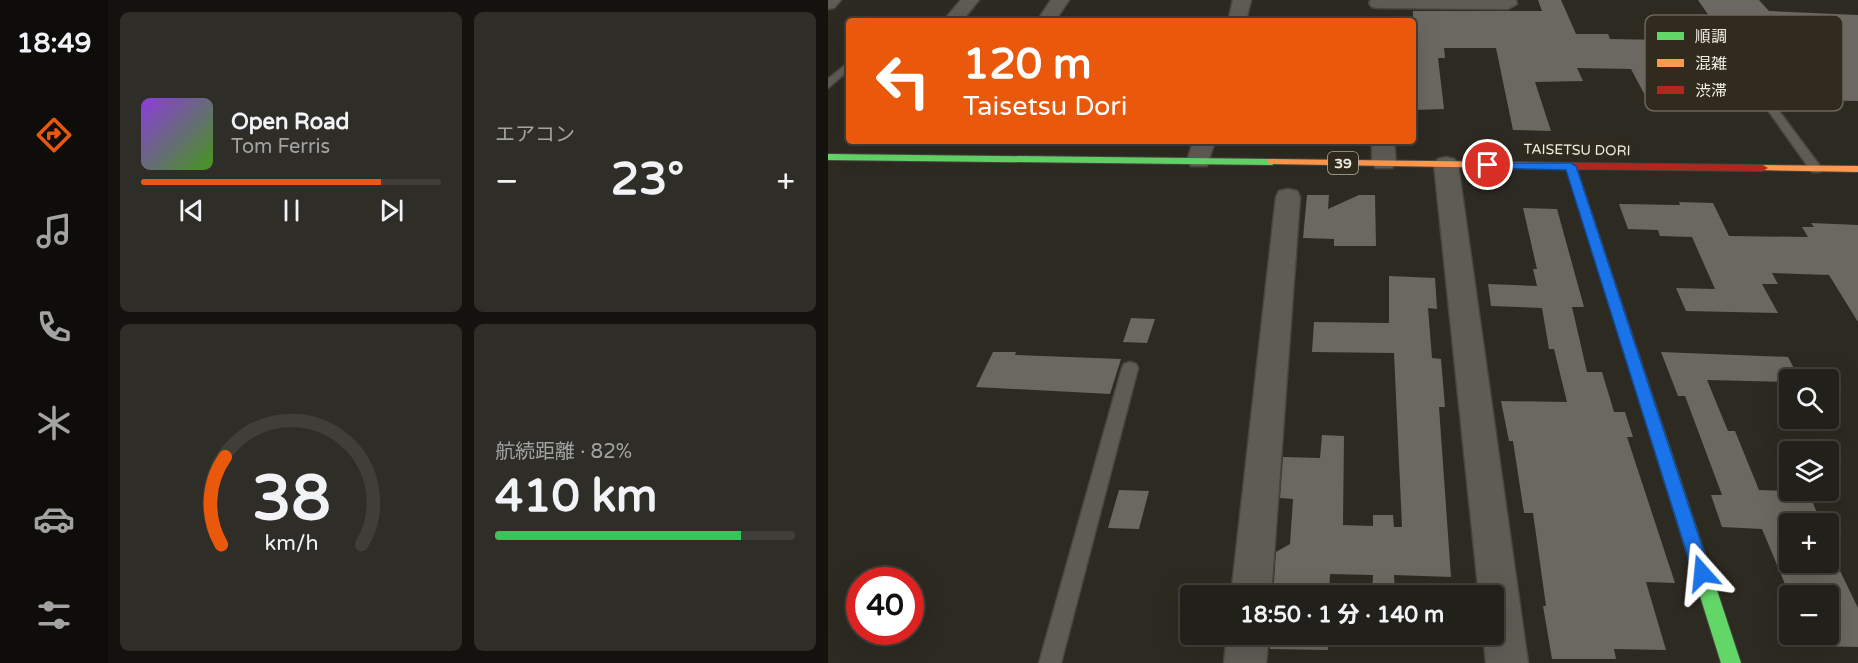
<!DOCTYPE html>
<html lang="ja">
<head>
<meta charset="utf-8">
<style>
  body { margin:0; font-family:"Varela Round","Noto Sans JP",sans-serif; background:#2e2d27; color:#f1f3f6; height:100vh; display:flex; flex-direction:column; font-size:22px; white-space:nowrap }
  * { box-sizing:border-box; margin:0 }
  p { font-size:20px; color:#a2a3a2 }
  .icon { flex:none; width:33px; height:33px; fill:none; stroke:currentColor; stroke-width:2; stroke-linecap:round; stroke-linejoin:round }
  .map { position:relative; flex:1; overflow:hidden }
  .details { display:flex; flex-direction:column; gap:12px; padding:12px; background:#13120e; width:720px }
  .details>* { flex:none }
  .guide { position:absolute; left:18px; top:18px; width:570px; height:126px; border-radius:6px; box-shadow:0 6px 24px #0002,0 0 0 2px #3f3e39; background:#ea580c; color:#fff; overflow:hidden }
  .tools { position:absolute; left:951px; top:369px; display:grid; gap:12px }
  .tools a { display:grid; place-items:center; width:60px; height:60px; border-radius:6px; background:#22201a; box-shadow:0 6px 24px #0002,0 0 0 2px #3f3e39; font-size:30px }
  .speed { position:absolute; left:18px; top:567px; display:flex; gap:12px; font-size:30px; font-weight:700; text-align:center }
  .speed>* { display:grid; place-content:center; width:78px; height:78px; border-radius:50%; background:#22201a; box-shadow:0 6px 24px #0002,0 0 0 2px #3f3e39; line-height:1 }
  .speed .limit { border:9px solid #d22; background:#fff; color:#111 }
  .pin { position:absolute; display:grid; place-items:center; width:51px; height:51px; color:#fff; margin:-26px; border:3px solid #fff; border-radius:50%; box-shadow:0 2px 6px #0007 }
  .me { position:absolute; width:66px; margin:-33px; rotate:342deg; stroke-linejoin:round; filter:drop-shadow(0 0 4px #0008) }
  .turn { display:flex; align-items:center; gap:21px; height:126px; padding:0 18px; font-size:27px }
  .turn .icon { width:78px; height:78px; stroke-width:2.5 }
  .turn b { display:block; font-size:42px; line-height:51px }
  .big { font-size:45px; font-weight:800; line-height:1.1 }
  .details .widget { flex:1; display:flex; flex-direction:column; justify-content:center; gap:9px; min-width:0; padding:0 21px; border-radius:9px; background:#2e2d27 }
  .details .dial { align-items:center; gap:0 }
  .dial svg { height:156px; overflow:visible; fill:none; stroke:#3f3e39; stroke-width:7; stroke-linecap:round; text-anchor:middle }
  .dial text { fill:#f1f3f6; stroke:none }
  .song { display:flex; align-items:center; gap:18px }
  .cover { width:72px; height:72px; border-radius:9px; background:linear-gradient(135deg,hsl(270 70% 55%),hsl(100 70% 35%)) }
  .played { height:6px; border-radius:3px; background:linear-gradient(90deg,#ea580c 80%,#3f3e39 80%) }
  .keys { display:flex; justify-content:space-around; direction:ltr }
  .heat { display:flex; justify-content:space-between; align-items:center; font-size:33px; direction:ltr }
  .charge { height:9px; border-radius:4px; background:linear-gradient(90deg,#34c759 82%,#3f3e39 0) }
  .details .tiles { flex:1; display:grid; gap:12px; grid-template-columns:repeat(2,1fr) }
  .trip { position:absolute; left:352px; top:585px; width:324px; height:60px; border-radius:6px; background:#22201a; box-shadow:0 6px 24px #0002,0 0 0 2px #3f3e39; font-weight:800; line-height:60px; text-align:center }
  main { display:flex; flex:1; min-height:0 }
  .tab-bar { display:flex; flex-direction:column; width:108px; justify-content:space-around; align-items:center; background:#0e0d0a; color:#a2a3a2 }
  .tab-bar .icon { width:42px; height:42px }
  .tab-bar .on { color:#ea580c }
  .tab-bar b { font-size:27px; color:#f1f3f6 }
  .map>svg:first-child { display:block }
</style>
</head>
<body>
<main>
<nav class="tab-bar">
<b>18:49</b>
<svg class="icon on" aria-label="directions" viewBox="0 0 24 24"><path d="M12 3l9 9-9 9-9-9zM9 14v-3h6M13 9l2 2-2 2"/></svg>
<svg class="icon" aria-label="music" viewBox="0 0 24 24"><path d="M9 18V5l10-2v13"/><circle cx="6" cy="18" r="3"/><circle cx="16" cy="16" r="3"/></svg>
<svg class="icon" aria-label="phone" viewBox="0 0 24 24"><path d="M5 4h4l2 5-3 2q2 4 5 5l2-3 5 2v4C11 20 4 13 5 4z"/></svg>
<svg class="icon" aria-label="climate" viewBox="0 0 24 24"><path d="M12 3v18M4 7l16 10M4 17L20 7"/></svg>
<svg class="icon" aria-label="car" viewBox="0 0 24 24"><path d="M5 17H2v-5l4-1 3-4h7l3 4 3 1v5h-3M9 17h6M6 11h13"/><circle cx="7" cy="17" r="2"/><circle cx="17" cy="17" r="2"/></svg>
<svg class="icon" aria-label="filters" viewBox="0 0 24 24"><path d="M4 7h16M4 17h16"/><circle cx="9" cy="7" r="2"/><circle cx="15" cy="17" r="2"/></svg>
</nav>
<section class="details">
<div class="tiles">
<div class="widget">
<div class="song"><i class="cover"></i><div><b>Open Road</b><p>Tom Ferris</p></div></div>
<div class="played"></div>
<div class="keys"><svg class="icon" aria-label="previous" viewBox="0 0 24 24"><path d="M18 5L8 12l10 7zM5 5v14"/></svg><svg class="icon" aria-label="pause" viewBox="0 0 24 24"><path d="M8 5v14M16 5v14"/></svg><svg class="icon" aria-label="next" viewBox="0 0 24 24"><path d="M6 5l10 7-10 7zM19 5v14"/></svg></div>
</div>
<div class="widget"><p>エアコン</p>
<div class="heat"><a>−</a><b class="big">23°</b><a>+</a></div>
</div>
<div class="widget dial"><svg viewBox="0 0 100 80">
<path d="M14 69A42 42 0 1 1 86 69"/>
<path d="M14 69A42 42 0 0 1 16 24" stroke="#ea580c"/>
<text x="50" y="56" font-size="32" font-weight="700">38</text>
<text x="50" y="72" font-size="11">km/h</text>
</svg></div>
<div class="widget"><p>航続距離 · 82%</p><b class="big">410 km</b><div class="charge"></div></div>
</div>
</section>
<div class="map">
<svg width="1030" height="663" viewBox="0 0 1030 663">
  <rect width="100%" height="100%" fill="#2d2a22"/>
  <path fill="#6b6861" d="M710 0H733L748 34H780L782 39 837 40 873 99H819L803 69 749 68 755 81 707 82 723 131 685 130 668 48H616L617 58H610L616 109 585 110V11H714Z
    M870 0H931L941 11 1030 15V101L967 100 960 92H950L921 53H901L874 16H881Z
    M479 195H501L500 209 531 195H547L548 246H506V239L475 238Z
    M851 202 885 203 901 236 980 237 974 227H986L983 223 1030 225V322L1001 275 944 273 950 284H934L950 313 858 311 848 288 887 289 864 237 832 236 830 230 800 229 791 204 852 205Z
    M695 208 729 209 756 307H744L759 372H774L786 412H797L805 437H799L847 583 818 582 838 650 786 649 788 659H724L715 606H718L705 513H696L685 441H681L673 401 739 402 726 349H721L714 308 663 306 660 284 709 286 705 269H709Z
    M561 276 607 278 609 309 600 308 604 358 613 359 617 407H611L623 577 566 575 567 596H544L545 575 502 574 501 596H445L448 552 462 544 465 499 452 498 455 457 492 458 494 435 516 436 515 525 545 526V515H565L566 527H574L566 353 484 352 486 322 561 323Z
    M303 318 327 319 319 343 295 342Z
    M165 352H188L187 355 293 359 282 394 148 387Z
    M833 352 960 357 972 380H962V382L879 380 900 431H907L931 490 980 492 994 524H962V562H1000V546L1030 608V647L982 646 977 634H1000V596H962L934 529 894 527 883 495H894L857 396H850Z
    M291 490 321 491 311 529 280 528Z
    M443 634H500V650L442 649Z"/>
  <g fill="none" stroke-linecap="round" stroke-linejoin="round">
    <defs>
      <path id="lane" d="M904 56H910L992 166V172H984L904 60Z
        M21 62V70L0 88V79Z
        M302 362 308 364 310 368 233 663H211L294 368 296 364Z"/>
      <path id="street" d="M0 0H13L6 8 0 9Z
        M133 0H151L134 21H115Z
        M223 0H241L227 21H209Z
        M405 0H423L418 21H400Z
        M543 0H688L689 4 680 9 550 8 544 7 541 3Z
        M365 141H387L379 166H363L359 161Z
        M544 141H566L568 163 564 168H548L544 163Z
        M618 157 626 159 630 164 700 663H658L655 634H666V596H651L606 164 610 159Z
        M460 189 469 191 472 197 443 596H403L448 197 451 191Z
        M399 634H441L438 663H396Z"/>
      <path id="fast" d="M0 154 444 159 449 162 444 165 0 160Z
        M830 429 835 431 838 436 913 663H893L822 436 825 431Z"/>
      <path id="slow" d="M444 159 747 163 752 166 747 169 440 164V160Z
        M935 165 1030 166V172L931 170V166Z"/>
      <path id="jam" d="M743 163 935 165 940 168 935 171 749 169 838 436 835 441 830 443 825 441 822 436 738 166Z"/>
    </defs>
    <use href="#lane" stroke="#494640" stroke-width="3"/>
    <use href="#street" stroke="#494640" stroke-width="3"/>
    <use href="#fast" stroke="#494640" stroke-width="2"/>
    <use href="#slow" stroke="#494640" stroke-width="2"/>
    <use href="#jam" stroke="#494640" stroke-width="2"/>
    <use href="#lane" fill="#5f5c56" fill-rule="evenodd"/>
    <use href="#street" fill="#5f5c56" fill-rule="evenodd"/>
    <use href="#fast" fill="#63d668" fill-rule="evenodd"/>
    <use href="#slow" fill="#ff974d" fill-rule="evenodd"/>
    <use href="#jam" fill="#b3261e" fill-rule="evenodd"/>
  </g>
  <path fill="#1a73e8" stroke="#114b97" stroke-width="1.5" d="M656 163H743L748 166 883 573 880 579 874 581 867 579 865 573 738 170 660 168 654 165Z"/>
  <g text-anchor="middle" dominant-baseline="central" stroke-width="6" stroke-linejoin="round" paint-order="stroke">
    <g font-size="14" fill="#f2eee5" stroke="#312b1e">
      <text transform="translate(749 150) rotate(1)">TAISETSU DORI</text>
    </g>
    <rect fill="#312b1e" stroke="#b8b4a9" stroke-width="1.5" x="500" y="152" width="30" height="22" rx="4.5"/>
    <g font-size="14" font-weight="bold" fill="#f2eee5">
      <text x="515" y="163">39</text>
    </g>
  </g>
  <rect x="817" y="15" width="198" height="96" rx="9" fill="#312b1e" stroke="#6b665a" stroke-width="1.5"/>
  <rect x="829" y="32" width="27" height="8" fill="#63d668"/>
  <rect x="829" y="59" width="27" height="8" fill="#ff974d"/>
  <rect x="829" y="86" width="27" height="8" fill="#b3261e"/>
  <g font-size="16" fill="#f2eee5">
    <text x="867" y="42">順調</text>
    <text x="867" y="69">混雑</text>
    <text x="867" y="96">渋滞</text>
  </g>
</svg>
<div class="tools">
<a><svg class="icon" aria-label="search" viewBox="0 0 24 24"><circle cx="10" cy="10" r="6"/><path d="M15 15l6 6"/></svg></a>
<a><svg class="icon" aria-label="layers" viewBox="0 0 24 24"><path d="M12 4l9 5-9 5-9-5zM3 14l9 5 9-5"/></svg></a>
<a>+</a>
<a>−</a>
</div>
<div class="speed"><div class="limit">40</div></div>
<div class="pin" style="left:660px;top:165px;background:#d93025"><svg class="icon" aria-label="arrive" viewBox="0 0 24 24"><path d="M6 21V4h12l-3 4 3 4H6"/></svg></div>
<svg class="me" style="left:874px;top:573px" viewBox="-20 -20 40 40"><path d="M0-17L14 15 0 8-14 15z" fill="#1a73e8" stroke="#fff" stroke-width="4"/></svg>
<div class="trip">18:50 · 1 分 · 140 m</div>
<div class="guide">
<div class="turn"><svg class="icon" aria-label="left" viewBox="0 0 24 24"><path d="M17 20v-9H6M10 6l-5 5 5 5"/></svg><div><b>120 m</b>Taisetsu Dori</div></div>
</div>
</div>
</main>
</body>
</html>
